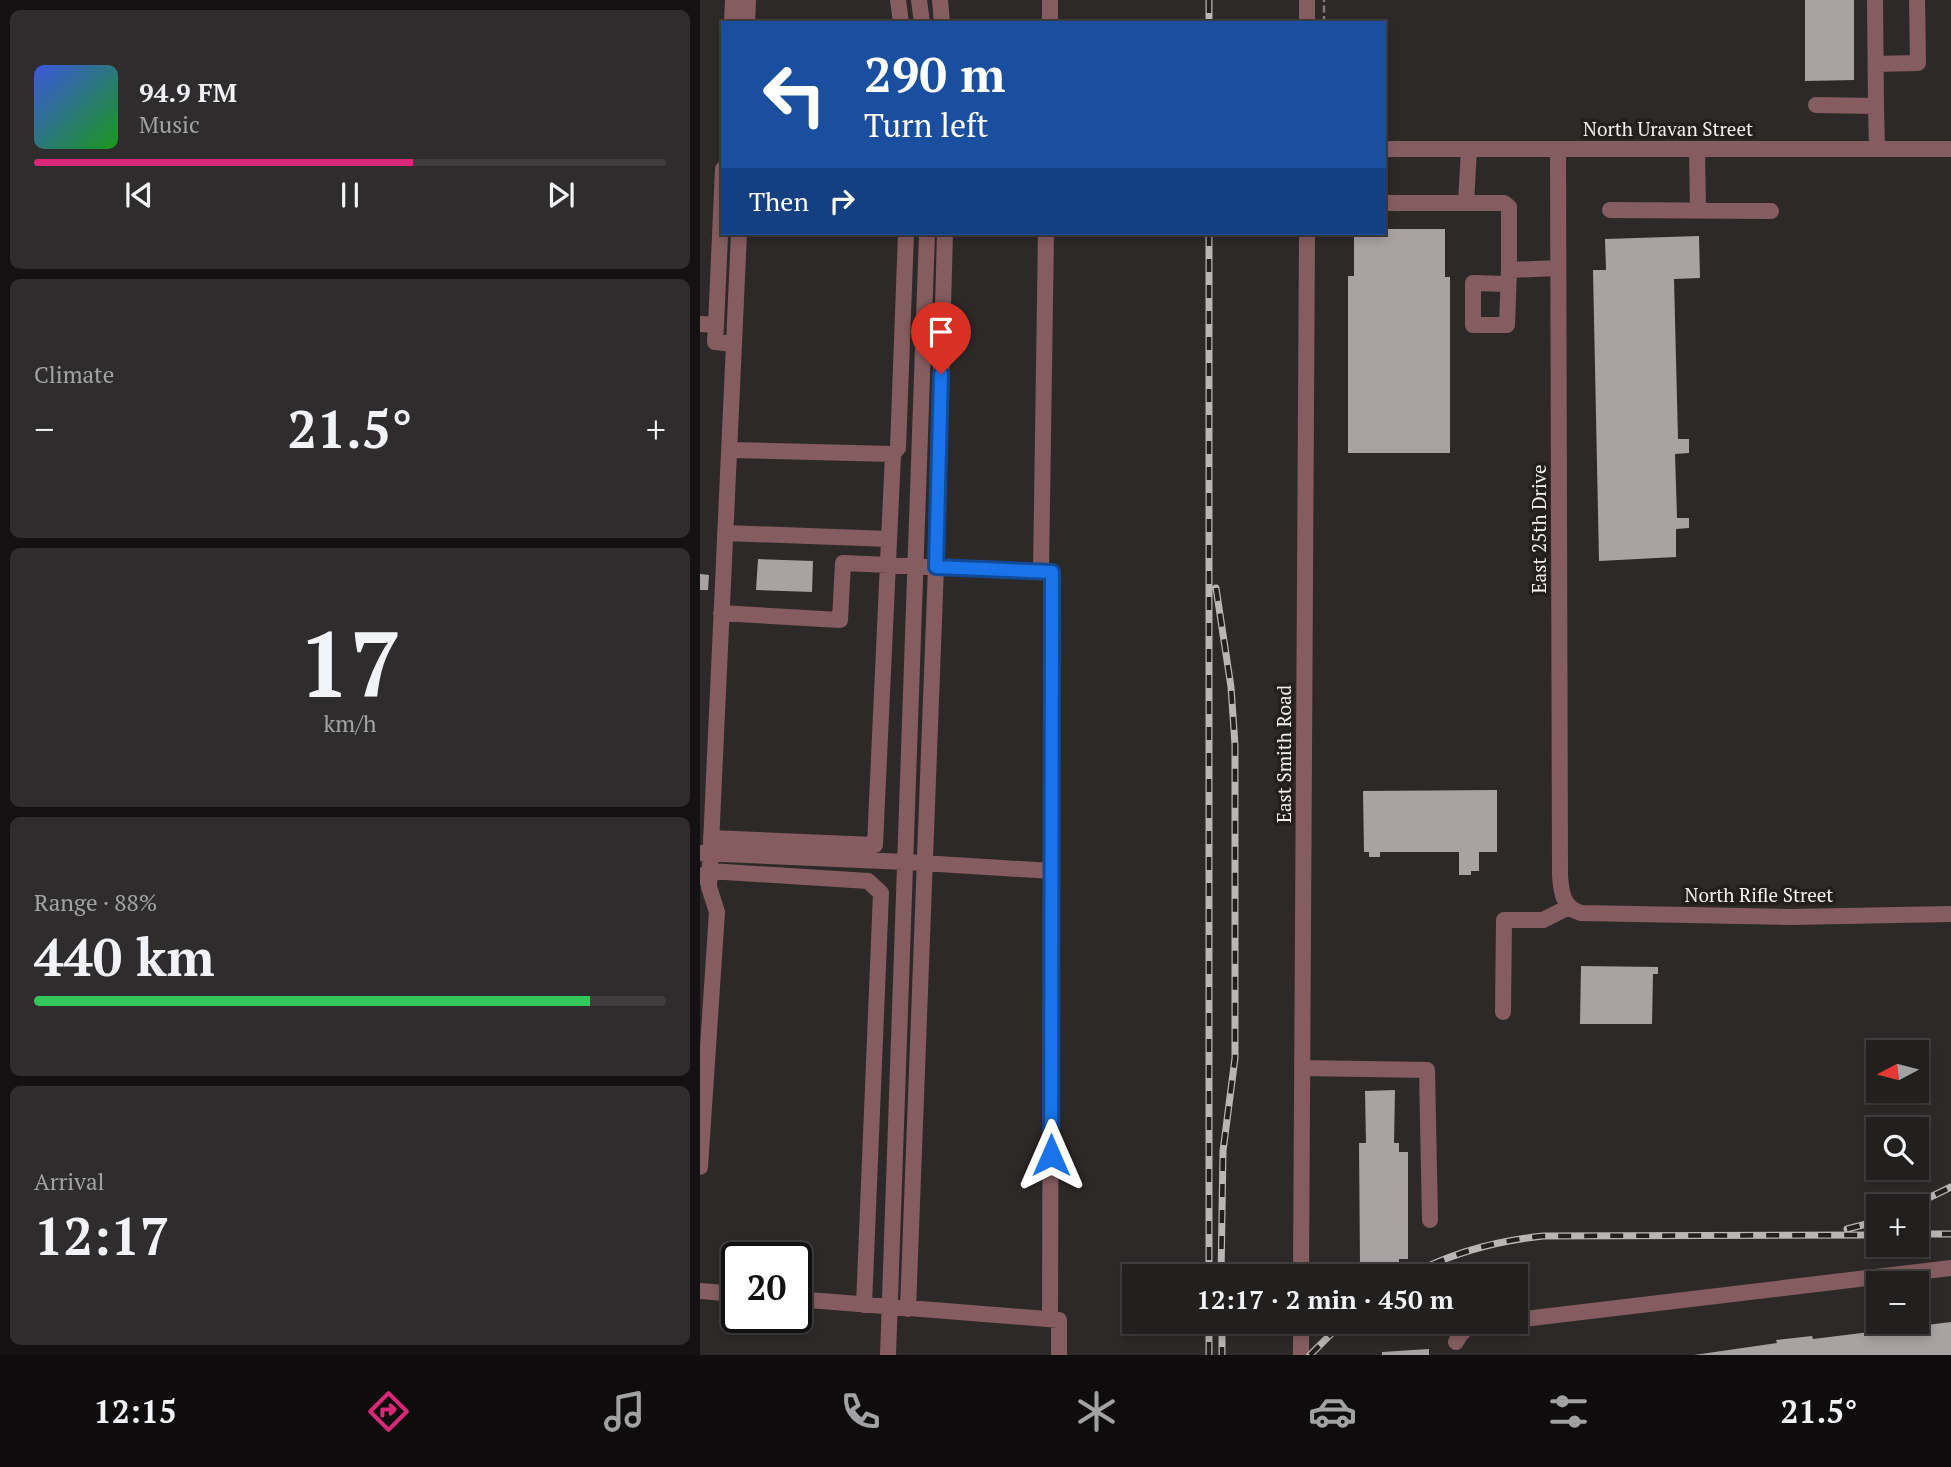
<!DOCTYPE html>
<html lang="en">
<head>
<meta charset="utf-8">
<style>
  body { margin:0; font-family:"PT Serif",serif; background:#2e2c2c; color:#f1f3f6; height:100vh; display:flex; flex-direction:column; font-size:26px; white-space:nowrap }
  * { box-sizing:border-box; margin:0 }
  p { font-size:23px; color:#a2a2a4 }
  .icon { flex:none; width:38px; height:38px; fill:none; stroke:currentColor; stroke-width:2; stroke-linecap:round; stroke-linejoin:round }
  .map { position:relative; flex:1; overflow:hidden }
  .side { display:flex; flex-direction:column; gap:10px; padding:10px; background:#131111; width:700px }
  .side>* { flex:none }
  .hud { position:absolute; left:21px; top:21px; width:665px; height:214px; border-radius:0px; box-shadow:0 4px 10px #0003,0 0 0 2px #3f3d3d; background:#1a4fa0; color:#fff; overflow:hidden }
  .needle { width:46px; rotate:263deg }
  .tools { position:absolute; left:1166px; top:1040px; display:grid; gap:14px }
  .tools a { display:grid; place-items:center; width:63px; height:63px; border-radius:0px; background:#221f1f; box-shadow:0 4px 10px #0003,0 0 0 2px #3f3d3d; font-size:35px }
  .speed { position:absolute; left:21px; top:1242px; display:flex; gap:14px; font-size:35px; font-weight:700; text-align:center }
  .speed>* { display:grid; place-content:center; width:91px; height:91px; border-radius:50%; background:#221f1f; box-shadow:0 4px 10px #0003,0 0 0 2px #3f3d3d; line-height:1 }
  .speed .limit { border:4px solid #111; border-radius:10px; background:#fff; color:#111 }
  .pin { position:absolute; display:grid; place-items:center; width:60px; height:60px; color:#fff; margin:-72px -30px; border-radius:50% 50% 50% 0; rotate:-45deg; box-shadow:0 0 7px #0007 }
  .pin .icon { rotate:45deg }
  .me { position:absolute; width:77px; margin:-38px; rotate:0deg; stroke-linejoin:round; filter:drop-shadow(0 0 5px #0008) }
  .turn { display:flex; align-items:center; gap:24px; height:147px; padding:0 28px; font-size:32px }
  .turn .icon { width:91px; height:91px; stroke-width:2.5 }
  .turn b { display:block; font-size:49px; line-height:60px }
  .then { display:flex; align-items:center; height:66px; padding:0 28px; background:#0003; gap:14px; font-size:26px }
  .big { font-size:52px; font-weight:700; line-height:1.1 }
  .side .card { flex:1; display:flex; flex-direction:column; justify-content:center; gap:10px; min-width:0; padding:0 24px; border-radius:10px; background:#2e2c2c }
  .side .dial { align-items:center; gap:0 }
  .dial b { font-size:91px; line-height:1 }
  .song { display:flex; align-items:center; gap:21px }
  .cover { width:84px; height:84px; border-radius:10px; background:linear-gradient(135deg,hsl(230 70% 55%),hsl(120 70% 35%)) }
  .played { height:7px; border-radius:4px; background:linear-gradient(90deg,#db2777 60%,#3f3d3d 60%) }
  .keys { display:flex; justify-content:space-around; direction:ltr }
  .heat { display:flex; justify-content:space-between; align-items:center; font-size:38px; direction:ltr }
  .charge { height:10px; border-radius:5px; background:linear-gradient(90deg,#34c759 88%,#3f3d3d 0) }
  .trip { position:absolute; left:422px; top:1264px; width:406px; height:70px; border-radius:0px; background:#221f1f; box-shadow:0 4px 10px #0003,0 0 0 2px #3f3d3d; font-weight:700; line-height:70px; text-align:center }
  .tabs { display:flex; height:112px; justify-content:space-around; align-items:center; background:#0e0c0c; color:#a2a2a4 }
  .tabs .icon { width:49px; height:49px }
  .tabs .active { color:#db2777 }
  .tabs b { font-size:32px; color:#f1f3f6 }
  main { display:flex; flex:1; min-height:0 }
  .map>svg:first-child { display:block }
</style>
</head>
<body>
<main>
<section class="side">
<div class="card">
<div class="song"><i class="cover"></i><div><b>94.9 FM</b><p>Music</p></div></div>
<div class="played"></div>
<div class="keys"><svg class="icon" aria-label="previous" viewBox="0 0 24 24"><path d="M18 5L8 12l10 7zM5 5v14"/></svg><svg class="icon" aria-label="pause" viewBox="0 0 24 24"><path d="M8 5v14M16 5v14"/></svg><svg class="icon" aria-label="next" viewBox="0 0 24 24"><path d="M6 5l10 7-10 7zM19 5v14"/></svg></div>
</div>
<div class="card"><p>Climate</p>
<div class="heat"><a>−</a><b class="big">21.5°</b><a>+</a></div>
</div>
<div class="card dial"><b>17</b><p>km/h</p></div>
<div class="card"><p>Range · 88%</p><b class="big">440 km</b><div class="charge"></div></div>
<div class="card"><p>Arrival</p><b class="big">12:17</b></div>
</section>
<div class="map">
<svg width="1251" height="1355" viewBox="0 0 1251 1355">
  <rect width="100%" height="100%" fill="#2e2929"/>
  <path fill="#a9a2a2" d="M1105 0H1154V80L1105 81Z
    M684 229H745V277H750V453H648V276H654V233H684Z
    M999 236 1000 278 974 279 978 439H989V453L975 454 977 518H989V528L976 529V557L899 561 893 270H906L905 239Z
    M58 559 113 561 112 592 56 590Z
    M0 574 9 575 8 590H0Z
    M797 790V852H779V871H771V875H759V852H680V857H669V852H664L663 791Z
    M881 966 958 967V974H953L952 1024H880Z
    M695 1090 694 1143H699V1152H708V1259H699V1264H660L659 1143H666L665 1091Z
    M1251 1322V1355H994L1077 1343 1076 1340 1112 1336 1113 1339Z
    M729 1349V1355H682V1352Z"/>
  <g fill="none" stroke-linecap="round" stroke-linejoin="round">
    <path stroke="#7e7979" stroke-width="2.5" stroke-dasharray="7 3.5" stroke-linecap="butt" d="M624 23V0"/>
    <path stroke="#855d60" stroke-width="16" d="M198 0 201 23
      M219 0 222 23
      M240 0 242 23
      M1175 0 1176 106
      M32 23 33 0
      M47 23 48 0
      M350 23V0
      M607 23V0
      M1176 64 1218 63 1217 0
      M1116 105 1176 106 1177 149
      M684 149H1251
      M858 149 860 875C861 892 863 908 881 913L1090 917 1251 914
      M997 149 998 211
      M684 203H804L809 207V270
      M766 203 769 149
      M910 210 1071 211
      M807 284 773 283V325H807L809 270 858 268
      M0 324 16 325 23 169
      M34 344 39 233
      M193 454 198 448 206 233
      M25 533 189 539
      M341 571 346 233
      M21 613 140 620 143 563 352 572 350 1319
      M11 838 175 845 193 454 29 450
      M2 853 206 862 352 871
      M2 877 9 871 168 881 181 893 164 1305
      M803 1012 804 920H843L869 907
      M602 1068 727 1070 730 1220
      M0 1167 17 912 9 887 34 344 15 342 16 325
      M601 1276 607 233
      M0 1291 37 1294
      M96 1299 359 1320V1355
      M208 1309 236 567 245 233
      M816 1320 1251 1268
      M756 1342C766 1320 784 1324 805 1321
      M188 1355 227 233
      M601 1355V1321"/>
    <defs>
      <path id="rail" d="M509 0V23
        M509 233V1276
        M516 588 531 687 535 745V1058L523 1151 521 1276
        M1212 1206 1251 1187
        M1147 1229 1178 1221
        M1216 1234H1251
        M709 1276C750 1253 796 1241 843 1236L1178 1235
        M522 1321V1355
        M509 1355V1321
        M610 1355 644 1321"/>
    </defs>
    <use href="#rail" stroke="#bab6b6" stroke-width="7"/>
    <use href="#rail" stroke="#241f1f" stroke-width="4.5" stroke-dasharray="13" stroke-linecap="butt"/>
  </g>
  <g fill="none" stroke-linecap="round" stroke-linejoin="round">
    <defs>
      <path id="route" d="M241 374 236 567 352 572 351 1155"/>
    </defs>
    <use href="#route" stroke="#114b97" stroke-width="18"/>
    <use href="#route" stroke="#1a73e8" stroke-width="12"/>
  </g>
  <g text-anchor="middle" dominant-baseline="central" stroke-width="7" stroke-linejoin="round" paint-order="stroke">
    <g font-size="19" fill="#f5f1f1" stroke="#241f1f">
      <text x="968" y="128">North Uravan Street</text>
      <text transform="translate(838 529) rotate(-90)">East 25th Drive</text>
      <text transform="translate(583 754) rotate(-90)">East Smith Road</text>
      <text x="1059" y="894">North Rifle Street</text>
    </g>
  </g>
</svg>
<div class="tools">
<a><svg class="needle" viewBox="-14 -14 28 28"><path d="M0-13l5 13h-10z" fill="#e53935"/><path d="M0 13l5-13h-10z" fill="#a2a2a4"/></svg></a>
<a><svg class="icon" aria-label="search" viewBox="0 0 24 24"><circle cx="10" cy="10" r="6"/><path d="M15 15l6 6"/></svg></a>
<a>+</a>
<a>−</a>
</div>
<div class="speed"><div class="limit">20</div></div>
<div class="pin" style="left:241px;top:374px;background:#d93025"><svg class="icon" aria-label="arrive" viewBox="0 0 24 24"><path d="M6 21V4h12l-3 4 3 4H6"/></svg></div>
<svg class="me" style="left:351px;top:1155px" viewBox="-20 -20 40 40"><path d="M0-17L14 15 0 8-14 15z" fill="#1a73e8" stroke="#fff" stroke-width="4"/></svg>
<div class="trip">12:17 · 2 min · 450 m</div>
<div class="hud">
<div class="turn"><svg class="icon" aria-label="left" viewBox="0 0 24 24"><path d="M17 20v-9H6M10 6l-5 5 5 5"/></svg><div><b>290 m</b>Turn left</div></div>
<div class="then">Then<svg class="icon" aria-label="right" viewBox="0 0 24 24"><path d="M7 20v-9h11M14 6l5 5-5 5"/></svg></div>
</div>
</div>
</main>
<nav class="tabs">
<b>12:15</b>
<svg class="icon active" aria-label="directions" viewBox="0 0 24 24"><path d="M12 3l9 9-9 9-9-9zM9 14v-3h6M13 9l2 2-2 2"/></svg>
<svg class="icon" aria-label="music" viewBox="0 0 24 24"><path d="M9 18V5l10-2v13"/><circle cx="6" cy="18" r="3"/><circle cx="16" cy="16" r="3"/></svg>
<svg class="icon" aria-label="phone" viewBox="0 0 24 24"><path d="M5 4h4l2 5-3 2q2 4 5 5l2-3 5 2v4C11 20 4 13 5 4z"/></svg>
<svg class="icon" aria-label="climate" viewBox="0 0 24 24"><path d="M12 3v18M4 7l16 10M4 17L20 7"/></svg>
<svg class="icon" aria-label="car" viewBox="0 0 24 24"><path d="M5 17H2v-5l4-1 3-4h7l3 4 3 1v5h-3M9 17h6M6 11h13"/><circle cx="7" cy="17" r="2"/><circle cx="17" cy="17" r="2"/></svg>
<svg class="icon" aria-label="filters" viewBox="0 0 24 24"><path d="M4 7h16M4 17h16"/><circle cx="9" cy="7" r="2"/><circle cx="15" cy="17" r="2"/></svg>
<b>21.5°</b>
</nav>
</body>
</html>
